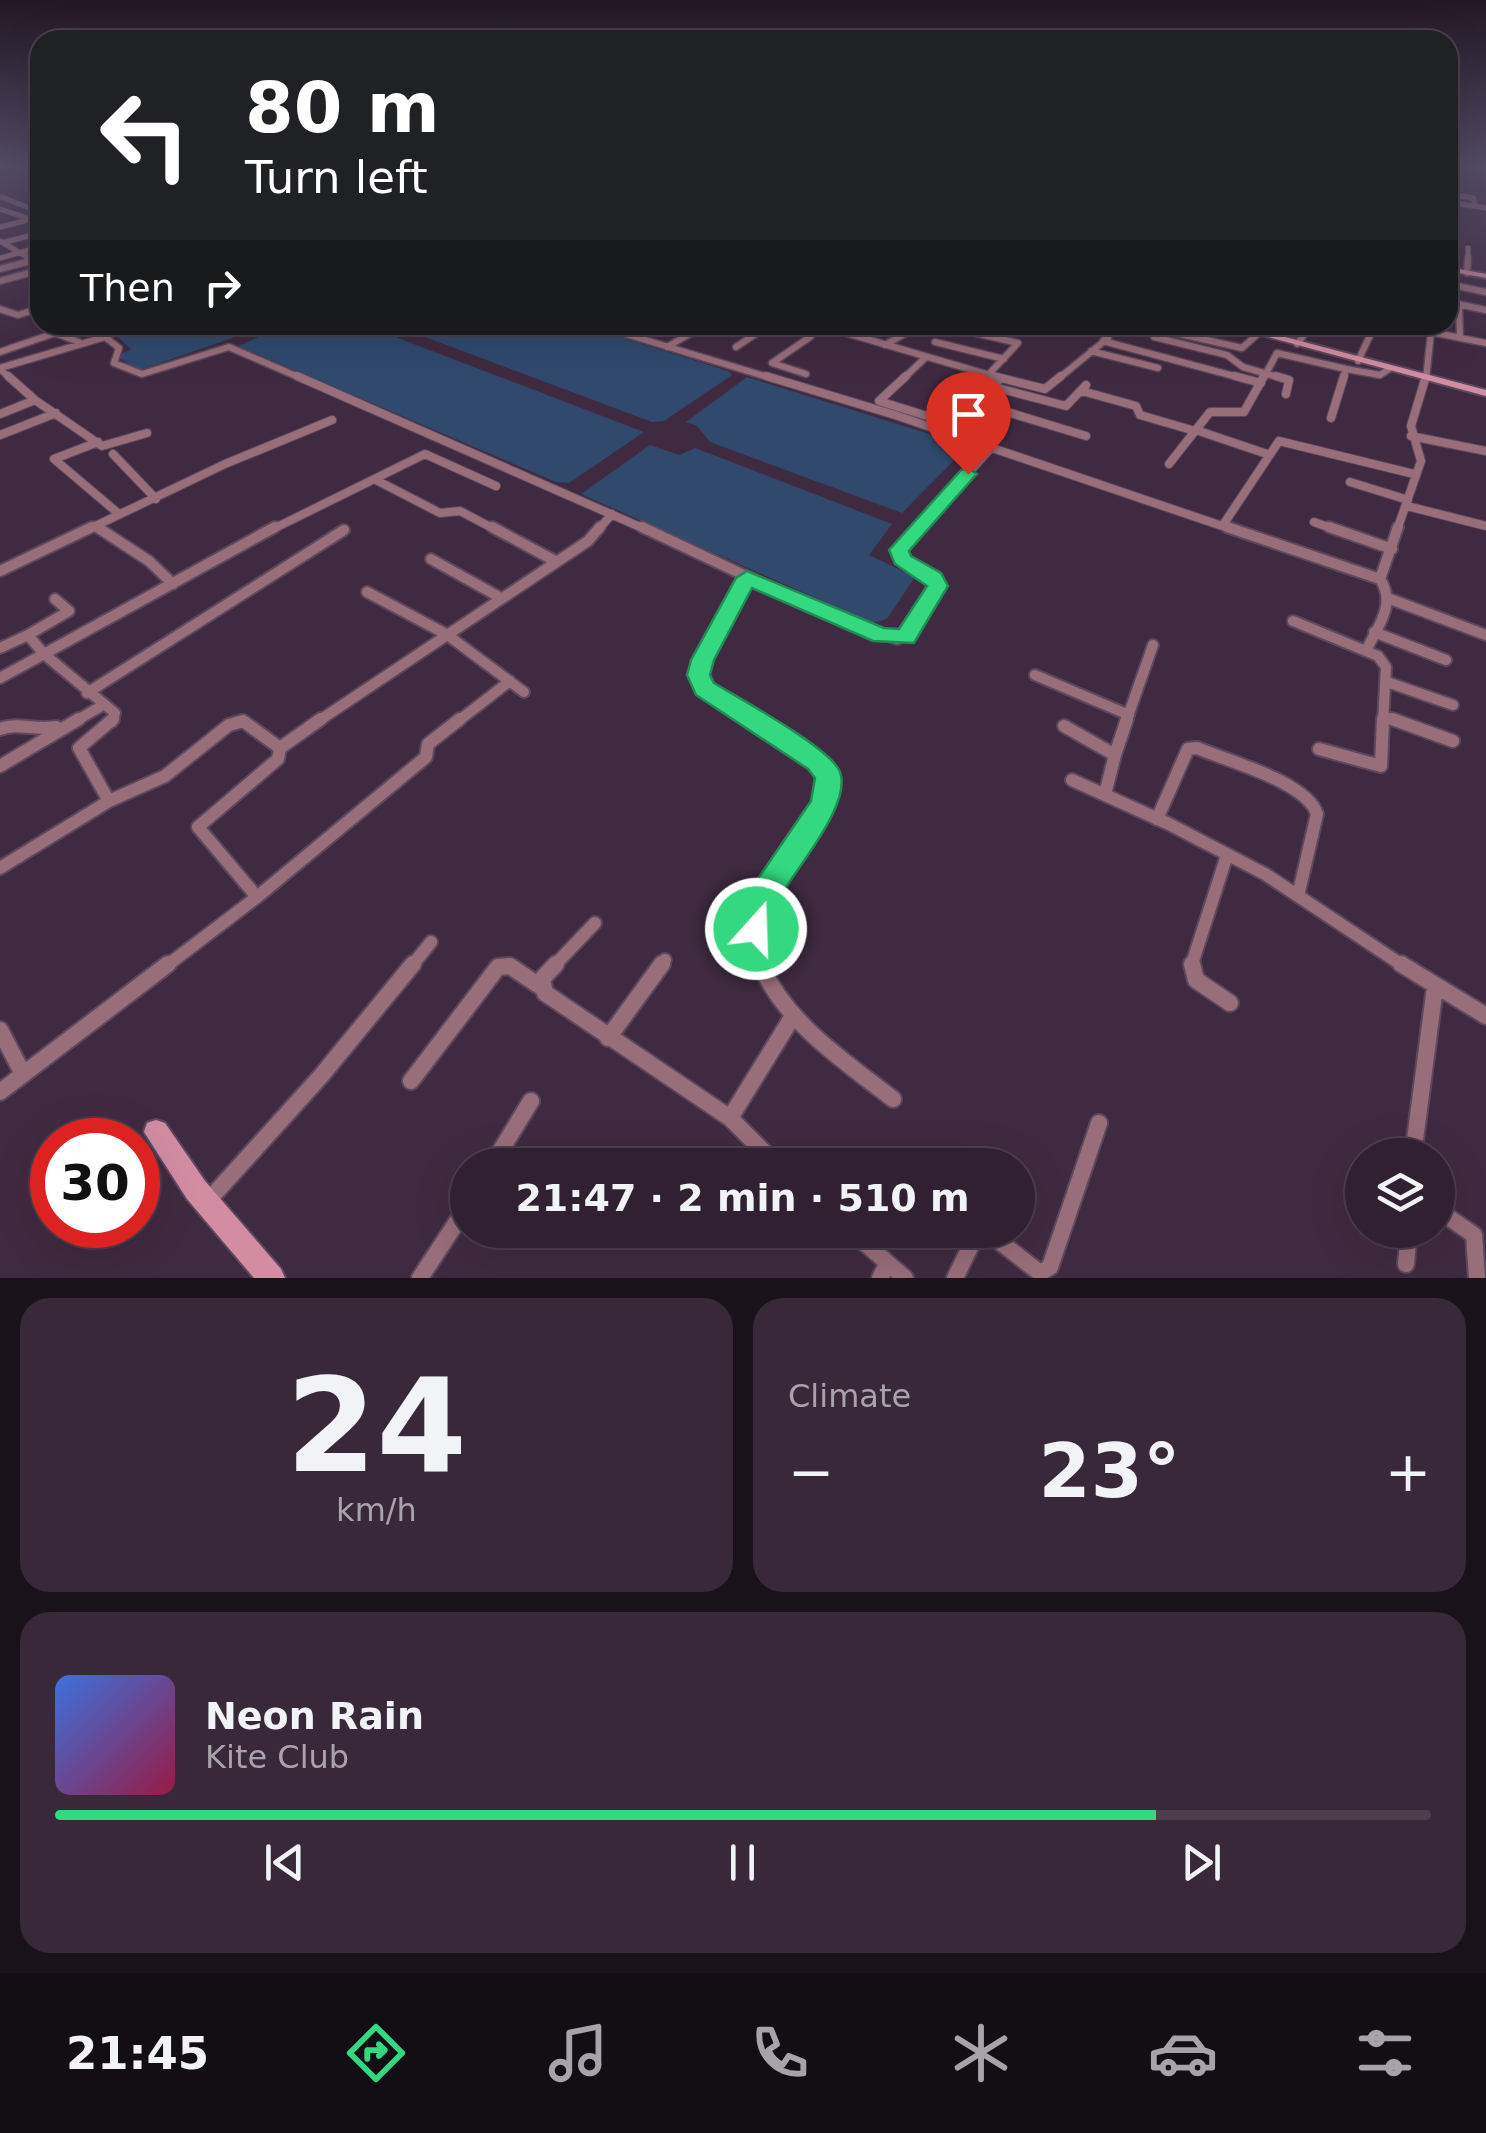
<!DOCTYPE html>
<html lang="en">
<head>
<meta charset="utf-8">
<style>
  body { margin:0; font-family:"DejaVu Sans",sans-serif; background:#382839; color:#f1f3f6; height:100vh; display:flex; flex-direction:column; font-size:38px; white-space:nowrap }
  * { box-sizing:border-box; margin:0 }
  p { font-size:32px; color:#a8a3ab }
  .icon { flex:none; width:55px; height:55px; fill:none; stroke:currentColor; stroke-width:2; stroke-linecap:round; stroke-linejoin:round }
  .map { position:relative; height:1278px; overflow:hidden }
  .side { display:flex; flex-direction:column; gap:20px; padding:20px; background:#1a121b; flex:1 }
  .side>* { flex:none }
  .hud { position:absolute; left:30px; top:30px; width:1428px; height:305px; border-radius:30px; box-shadow:0 10px 40px #0002,0 0 0 2px #4b3e4d; background:#202124; color:#fff; overflow:hidden }
  .fabs { position:absolute; left:1345px; top:1138px; display:grid; gap:20px }
  .fabs a { display:grid; place-items:center; width:110px; height:110px; border-radius:50%; background:#302031; box-shadow:0 10px 40px #0002,0 0 0 2px #4b3e4d; font-size:50px }
  .speed { position:absolute; left:30px; top:1118px; display:flex; gap:20px; font-size:50px; font-weight:700; text-align:center }
  .speed>* { display:grid; place-content:center; width:130px; height:130px; border-radius:50%; background:#302031; box-shadow:0 10px 40px #0002,0 0 0 2px #4b3e4d; line-height:1 }
  .speed .limit { border:15px solid #d22; background:#fff; color:#111 }
  .pin { position:absolute; display:grid; place-items:center; width:85px; height:85px; color:#fff; margin:-102px -42px; border-radius:50% 50% 50% 0; rotate:-45deg; box-shadow:0 0 10px #0007 }
  .pin .icon { rotate:45deg }
  .me { position:absolute; width:110px; margin:-55px; rotate:20deg; stroke-linejoin:round; filter:drop-shadow(0 0 8px #0008) }
  .turn { display:flex; align-items:center; gap:35px; height:210px; padding:0 50px; font-size:45px }
  .turn .icon { width:130px; height:130px; stroke-width:2.5 }
  .turn b { display:block; font-size:70px; line-height:85px }
  .then { display:flex; align-items:center; height:95px; padding:0 50px; background:#0003; gap:20px; font-size:38px }
  .big { font-size:75px; font-weight:700; line-height:1.1 }
  .side .tile { flex:1; display:flex; flex-direction:column; justify-content:center; gap:15px; min-width:0; padding:0 35px; border-radius:30px; background:#382839 }
  .side .dial { align-items:center; gap:0 }
  .dial b { font-size:130px; line-height:1 }
  .song { display:flex; align-items:center; gap:30px }
  .cover { width:120px; height:120px; border-radius:15px; background:linear-gradient(135deg,hsl(220 70% 55%),hsl(340 70% 35%)) }
  .played { height:10px; border-radius:5px; background:linear-gradient(90deg,#33d881 80%,#4b3e4d 80%) }
  .keys { display:flex; justify-content:space-around; direction:ltr }
  .heat { display:flex; justify-content:space-between; align-items:center; font-size:55px; direction:ltr }
  .side .tiles { flex:1; display:grid; gap:20px; grid-template-columns:1fr 1fr }
  .tile:last-child { grid-column:span 2 }
  .trip { position:absolute; left:450px; top:1148px; width:585px; height:100px; border-radius:50px; background:#302031; box-shadow:0 10px 40px #0002,0 0 0 2px #4b3e4d; font-weight:700; line-height:100px; text-align:center }
  .menu { display:flex; height:160px; justify-content:space-around; align-items:center; background:#130d14; color:#a8a3ab }
  .menu .icon { width:70px; height:70px }
  .menu .on { color:#33d881 }
  .menu b { font-size:45px; color:#f1f3f6 }
  .map>svg:first-child { display:block }
</style>
</head>
<body>
<div class="map">
<svg width="1486" height="1278" viewBox="0 0 1486 1278">
  <rect width="100%" height="100%" fill="#402a41"/>
  <path fill="#30496d" d="M128 325H270L140 370 116 356 131 349 113 333Z
    M288 325H364L644 432 569 483 556 482 238 346Z
    M393 325H582L728 371 732 375 664 421 652 422Z
    M747 377 968 446 902 513 710 442 697 426 686 422Z
    M650 445 679 455 695 448 892 524 869 555 915 577 887 619 872 623 581 494Z"/>
  <g fill="none" stroke-linecap="round" stroke-linejoin="round">
    <defs>
      <path id="street-far5" d="M1471 166 1486 169
        M1448 194 1473 198 1476 206
        M1 197 40 212
        M1448 202 1486 208
        M0 209 30 219
        M0 227 40 217
        M0 241 32 260
        M5 242 40 233
        M0 258 40 247
        M1468 260V248"/>
      <path id="street-far4" d="M28 258 40 265
        M0 269 34 260
        M1467 273 1468 258
        M0 281 40 270
        M1448 284 1486 292
        M1448 302 1486 310
        M1459 304 1460 336
        M0 309 18 315 40 308
        M596 325 774 379
        M819 325 1003 379
        M1140 325 1242 348 1259 333
        M976 333 1018 343 987 376
        M105 337 129 325
        M1154 337 1227 355 1243 367 1284 379
        M1103 341 1245 379
        M935 342 1004 359
        M1297 344 1312 325
        M885 345 920 325
        M667 347 705 325
        M736 347 769 325
        M1091 351 1158 368
        M0 352 55 333 79 342
        M1358 361 1375 325
        M0 368 105 337 119 348 114 363 142 374 229 347 303 379
        M0 369 11 379
        M806 374 772 363 810 337 819 325
        M903 379 925 358
        M1058 379 1108 338 1091 325
        M1263 379 1277 353 1346 369
        M1343 379 1346 369 1380 375 1389 369
        M1426 379 1431 332 1486 343"/>
      <path id="street-far3" d="M8 376 35 400 102 446 147 433
        M297 376 647 530
        M766 376 895 415 1234 530
        M906 376 879 401 959 426
        M993 376 1045 389 1061 376
        M1235 376 1261 383
        M1276 376 1289 380 1286 394
        M994 387 1066 406 1086 385
        M1082 391 1136 406 1140 415 1195 431
        M981 404 1086 436
        M0 414 35 400
        M1331 418 1344 376
        M955 430 997 383
        M1196 430 1270 455
        M0 435 56 413
        M1411 436 1486 451
        M98 442 54 459 119 514
        M113 454 156 499
        M1169 464 1210 412H1244L1264 376
        M376 480 440 513 460 511 496 530
        M1350 482 1408 500
        M1407 506 1486 526
        M1314 522 1336 530
        M1223 525 1279 441 1414 474
        M95 526 101 530
        M87 530 225 464 332 420
        M271 530 425 454 496 486
        M598 530 612 514
        M917 530 992 447
        M1397 530 1421 461 1411 426 1426 376"/>
      <path id="street-far2" d="M97 527 149 561 173 584
        M492 527 557 562
        M642 527 829 615 897 639 911 632 937 586 934 577 902 560 899 550 920 527
        M1227 527 1380 579C1397 605 1377 627 1366 651
        M1329 527 1392 549
        M431 559 501 598
        M0 571 92 527
        M747 578 710 640 699 675 709 692 755 722
        M1380 579 1398 527
        M367 592 446 634 524 692
        M1390 599 1486 635
        M1293 621 1378 656 1386 667 1383 722
        M1374 632 1446 660
        M28 635 69 611 55 599
        M0 648 28 635 44 654 275 527
        M1035 675 1129 715
        M0 678 44 654 115 713 112 722
        M1387 682 1453 705
        M87 693 344 530
        M1385 717 1399 722
        M74 722 103 705
        M240 722H244
        M317 722 588 541 600 527
        M457 722 510 681
        M1126 722 1153 645"/>
      <path id="street-far1" d="M751 719 817 762 828 774 829 791C805 843 734 905 761 967
        M1392 719 1453 741
        M1064 726 1115 755 1105 794
        M0 729C18 722 36 731 56 727
        M280 748 321 719
        M1319 749 1381 766 1383 719
        M1115 755 1127 719
        M0 766 79 719
        M1072 780 1169 824 1265 874 1405 967
        M109 801 79 748 113 719
        M1157 819 1188 749 1197 748C1228 761 1307 782 1317 814L1298 896
        M0 868 109 801 165 776 229 725 243 721 280 748 278 759 198 827 257 897
        M165 967 257 897 426 757 428 744 460 719
        M411 967 431 942
        M498 967H511
        M553 967 595 923
        M660 967 665 960
        M1191 967 1227 855"/>
      <path id="street" d="M556 964 542 979 545 993 730 1118 777 1165
        M760 964C787 1024 843 1060 893 1099
        M1192 964 1196 980 1230 1003
        M1401 964 1486 1016
        M0 1030 23 1074
        M608 1038 662 964
        M411 1081 498 967 510 966 541 987
        M0 1092 168 964
        M730 1118 793 1016
        M1413 1155 1435 987
        M492 1165 531 1101
        M207 1202 321 1076 413 964
        M1438 1210 1474 1235 1477 1278
        M850 1230 905 1278
        M1406 1264 1409 1230
        M420 1278 468 1205
        M880 1278 888 1263
        M955 1278 978 1231 995 1238 1040 1273 1050 1267 1099 1123"/>
      <path id="secondary" d="M1448 267 1486 274V278L1448 271Z
        M1224 325H1240L1486 390V396Z
        M156 1120 165 1123 205 1181 281 1269 285 1278H254L187 1199 144 1132 147 1123Z"/>
    </defs>
    <use href="#street-far5" stroke="#5d485e" stroke-width="6"/>
    <use href="#street-far4" stroke="#5d485e" stroke-width="9"/>
    <use href="#street-far3" stroke="#5d485e" stroke-width="10"/>
    <use href="#street-far2" stroke="#5d485e" stroke-width="14"/>
    <use href="#street-far1" stroke="#5d485e" stroke-width="16"/>
    <use href="#street" stroke="#5d485e" stroke-width="20"/>
    <use href="#secondary" stroke="#5d485e" stroke-width="4"/>
    <use href="#street-far5" stroke="#996e7b" stroke-width="5"/>
    <use href="#street-far4" stroke="#996e7b" stroke-width="6"/>
    <use href="#street-far3" stroke="#996e7b" stroke-width="8"/>
    <use href="#street-far2" stroke="#996e7b" stroke-width="10"/>
    <use href="#street-far1" stroke="#996e7b" stroke-width="12"/>
    <use href="#street" stroke="#996e7b" stroke-width="16"/>
    <use href="#secondary" fill="#d28da3" fill-rule="evenodd"/>
  </g>
  <linearGradient id="sky" x2="0" y2="1"><stop stop-color="#231724"/><stop offset="0.48" stop-color="#534a65"/><stop offset="1" stop-color="#534a65" stop-opacity="0"/></linearGradient>
  <rect width="1486" height="345" fill="url(#sky)"/>
  <path fill="#33d881" stroke="#218c54" stroke-width="2.5" d="M968 468 977 474 974 477 909 551 911 556 941 573 948 586 914 643 873 641 752 588 714 660 710 675 714 683C740 699 831 748 840 772 852 805 797 866 781 896 774 909 773 926 766 940L756 944 745 940 740 929 755 883 811 801 815 778 808 769 696 695 687 675 691 660 736 578 747 571 884 628 899 629 927 586 895 564 889 550 961 470Z"/>
</svg>
<div class="fabs">
<a><svg class="icon" aria-label="layers" viewBox="0 0 24 24"><path d="M12 4l9 5-9 5-9-5zM3 14l9 5 9-5"/></svg></a>
</div>
<div class="speed"><div class="limit">30</div></div>
<div class="pin" style="left:968px;top:474px;background:#d93025"><svg class="icon" aria-label="arrive" viewBox="0 0 24 24"><path d="M6 21V4h12l-3 4 3 4H6"/></svg></div>
<svg class="me" style="left:756px;top:929px" viewBox="-20 -20 40 40"><circle r="17" fill="#33d881" stroke="#fff" stroke-width="3"/><path d="M0-11L8 9 0 5-8 9z" fill="#fff"/></svg>
<div class="trip">21:47 · 2 min · 510 m</div>
<div class="hud">
<div class="turn"><svg class="icon" aria-label="left" viewBox="0 0 24 24"><path d="M17 20v-9H6M10 6l-5 5 5 5"/></svg><div><b>80 m</b>Turn left</div></div>
<div class="then">Then<svg class="icon" aria-label="right" viewBox="0 0 24 24"><path d="M7 20v-9h11M14 6l5 5-5 5"/></svg></div>
</div>
</div>
<section class="side">
<div class="tiles">
<div class="tile dial"><b>24</b><p>km/h</p></div>
<div class="tile"><p>Climate</p>
<div class="heat"><a>−</a><b class="big">23°</b><a>+</a></div>
</div>
<div class="tile">
<div class="song"><i class="cover"></i><div><b>Neon Rain</b><p>Kite Club</p></div></div>
<div class="played"></div>
<div class="keys"><svg class="icon" aria-label="previous" viewBox="0 0 24 24"><path d="M18 5L8 12l10 7zM5 5v14"/></svg><svg class="icon" aria-label="pause" viewBox="0 0 24 24"><path d="M8 5v14M16 5v14"/></svg><svg class="icon" aria-label="next" viewBox="0 0 24 24"><path d="M6 5l10 7-10 7zM19 5v14"/></svg></div>
</div>
</div>
</section>
<nav class="menu">
<b>21:45</b>
<svg class="icon on" aria-label="directions" viewBox="0 0 24 24"><path d="M12 3l9 9-9 9-9-9zM9 14v-3h6M13 9l2 2-2 2"/></svg>
<svg class="icon" aria-label="music" viewBox="0 0 24 24"><path d="M9 18V5l10-2v13"/><circle cx="6" cy="18" r="3"/><circle cx="16" cy="16" r="3"/></svg>
<svg class="icon" aria-label="phone" viewBox="0 0 24 24"><path d="M5 4h4l2 5-3 2q2 4 5 5l2-3 5 2v4C11 20 4 13 5 4z"/></svg>
<svg class="icon" aria-label="climate" viewBox="0 0 24 24"><path d="M12 3v18M4 7l16 10M4 17L20 7"/></svg>
<svg class="icon" aria-label="car" viewBox="0 0 24 24"><path d="M5 17H2v-5l4-1 3-4h7l3 4 3 1v5h-3M9 17h6M6 11h13"/><circle cx="7" cy="17" r="2"/><circle cx="17" cy="17" r="2"/></svg>
<svg class="icon" aria-label="filters" viewBox="0 0 24 24"><path d="M4 7h16M4 17h16"/><circle cx="9" cy="7" r="2"/><circle cx="15" cy="17" r="2"/></svg>
</nav>
</body>
</html>
